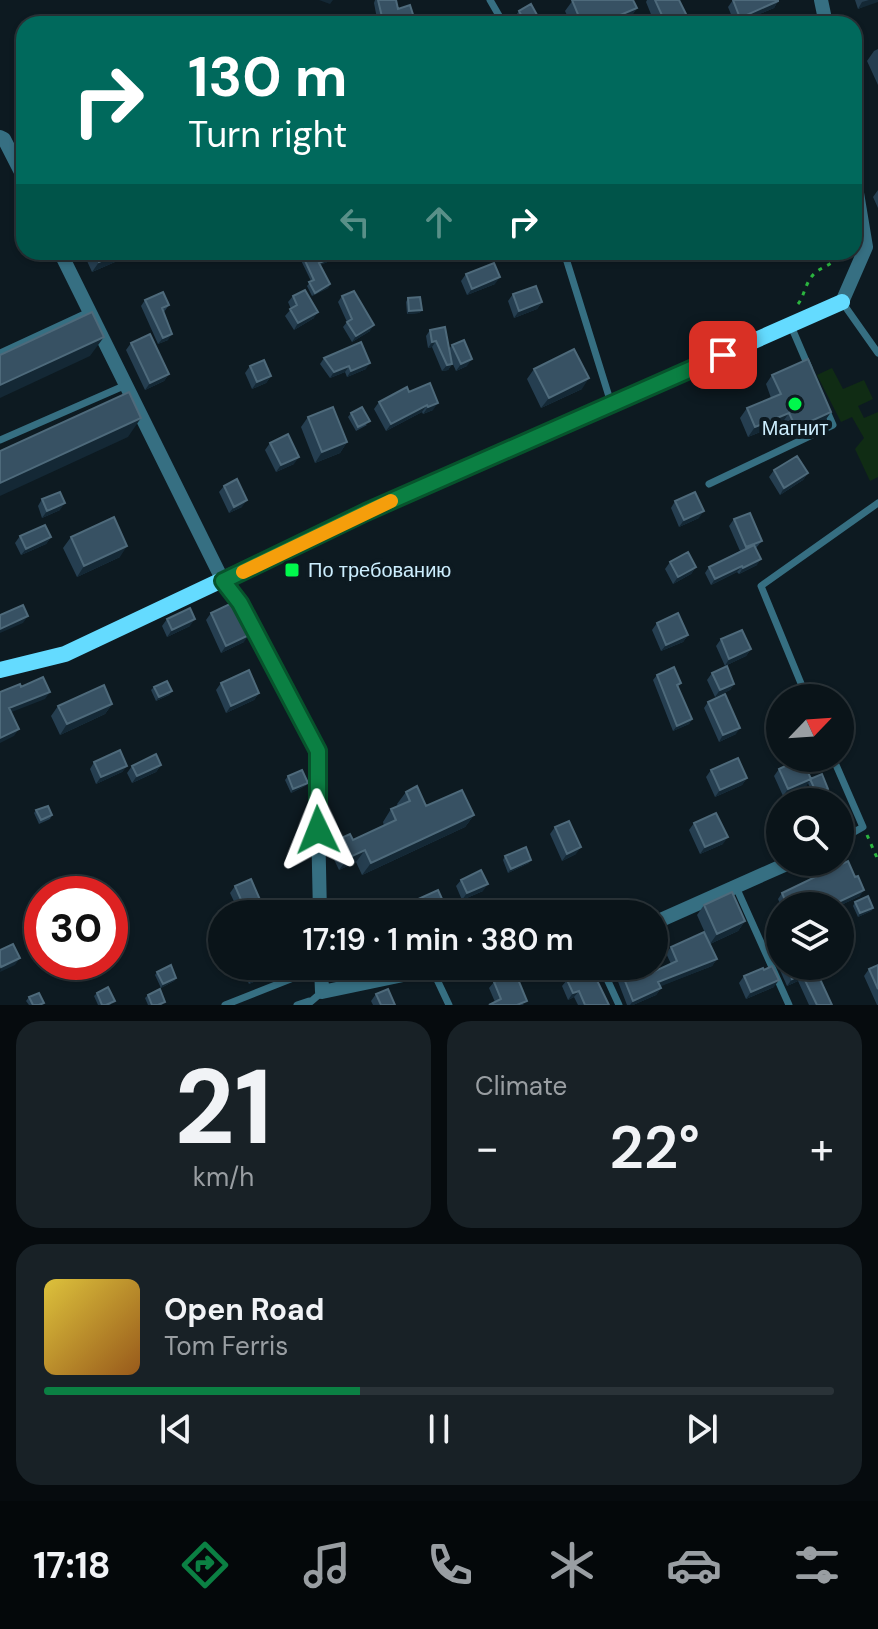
<!DOCTYPE html>
<html lang="en">
<head>
<meta charset="utf-8">
<style>
  body { margin:0; font-family:"DM Sans",sans-serif; background:#182126; color:#f1f3f6; height:100vh; display:flex; flex-direction:column; font-size:30px; white-space:nowrap }
  * { box-sizing:border-box; margin:0 }
  p { font-size:26px; color:#999ea2 }
  .icon { flex:none; width:44px; height:44px; fill:none; stroke:currentColor; stroke-width:2; stroke-linecap:round; stroke-linejoin:round }
  .map { position:relative; height:1005px; overflow:hidden }
  .side { display:flex; flex-direction:column; gap:16px; padding:16px; background:#060b0e; flex:1 }
  .side>* { flex:none }
  .guide { position:absolute; left:16px; top:16px; width:846px; height:244px; border-radius:24px; box-shadow:0 2px 6px #0004,0 0 0 2px #2a3338; background:#00695c; color:#fff; overflow:hidden }
  .needle { width:52px; rotate:65deg }
  .controls { position:absolute; left:766px; top:684px; display:grid; gap:16px }
  .controls a { display:grid; place-items:center; width:88px; height:88px; border-radius:50%; background:#0a1419; box-shadow:0 2px 6px #0004,0 0 0 2px #2a3338; font-size:40px }
  .speed { position:absolute; left:24px; top:876px; display:flex; gap:16px; font-size:40px; font-weight:700; text-align:center }
  .speed>* { display:grid; place-content:center; width:104px; height:104px; border-radius:50%; background:#0a1419; box-shadow:0 2px 6px #0004,0 0 0 2px #2a3338; line-height:1 }
  .speed .limit { border:12px solid #d22; background:#fff; color:#111 }
  .pin { position:absolute; display:grid; place-items:center; width:68px; height:68px; color:#fff; margin:-34px; border-radius:16px; box-shadow:0 4px 12px #0006 }
  .me { position:absolute; width:88px; margin:-44px; rotate:358deg; stroke-linejoin:round; filter:drop-shadow(0 0 6px #0008) }
  .turn { display:flex; align-items:center; gap:28px; height:168px; padding:0 40px; font-size:36px }
  .turn .icon { width:104px; height:104px; stroke-width:2.5 }
  .turn b { display:block; font-size:56px; line-height:68px }
  .lanes { display:flex; align-items:center; height:76px; padding:0 40px; background:#0003; justify-content:center; gap:40px; direction:ltr }
  .lanes .off { opacity:.35 }
  .big { font-size:60px; font-weight:600; line-height:1.1 }
  .side .widget { flex:1; display:flex; flex-direction:column; justify-content:center; gap:12px; min-width:0; padding:0 28px; border-radius:24px; background:#182126 }
  .side .dial { align-items:center; gap:0 }
  .dial b { font-size:104px; line-height:1 }
  .song { display:flex; align-items:center; gap:24px }
  .cover { width:96px; height:96px; border-radius:12px; background:linear-gradient(135deg,hsl(50 70% 55%),hsl(30 70% 35%)) }
  .played { height:8px; border-radius:4px; background:linear-gradient(90deg,#0b8043 40%,#2a3338 40%) }
  .keys { display:flex; justify-content:space-around; direction:ltr }
  .heat { display:flex; justify-content:space-between; align-items:center; font-size:44px; direction:ltr }
  .side .tiles { flex:1; display:grid; gap:16px; grid-template-columns:1fr 1fr }
  .widget:last-child { grid-column:span 2 }
  .trip { position:absolute; left:208px; top:900px; width:460px; height:80px; border-radius:40px; background:#0a1419; box-shadow:0 2px 6px #0004,0 0 0 2px #2a3338; font-weight:600; line-height:80px; text-align:center }
  .tab-bar { display:flex; height:128px; justify-content:space-around; align-items:center; background:#04080a; color:#999ea2 }
  .tab-bar .icon { width:56px; height:56px }
  .tab-bar .on { color:#0b8043 }
  .tab-bar b { font-size:36px; color:#f1f3f6 }
  .map>svg:first-child { display:block }
</style>
</head>
<body>
<div class="map">
<svg width="878" height="1005" viewBox="0 0 878 1005">
  <rect width="100%" height="100%" fill="#0d1a21"/>
  <path fill="#102c14" d="M832 368 843 389 864 380 873 399 858 406 864 418 878 412V477L870 481 855 449 864 438 852 417 841 422 817 375Z"/>
  <g fill="none" stroke-linecap="round" stroke-linejoin="round">
    <path stroke="#2bb53f" stroke-width="3" stroke-dasharray="4 6" stroke-linecap="butt" d="M798 304C805 295 805 282 815 273 826 264 832 266 842 252
      M867 835 878 860"/>
    <path stroke="#366f82" stroke-width="7" d="M490 0 501 19 499 24
      M564 252 611 403
      M842 302 878 353
      M791 326 809 368
      M0 353 89 312
      M0 440 126 385
      M709 484 833 425 826 409
      M807 698 761 586 878 503
      M833 758 863 827 840 840
      M736 887 789 1005
      M601 966 619 1005
      M432 969 449 1005
      M225 1005 321 967
      M297 1005 309 1001
      M307 1005 322 992"/>
    <path stroke="#366f82" stroke-width="14" d="M821 0 826 24
      M0 137 4 139 24 178
      M60 252 223 581 240 603 318 751 317 775 320 914
      M842 302 866 247 854 175
      M654 923 791 862
      M321 966 322 992 432 969 463 966"/>
    <path stroke="#64dbff" stroke-width="16" d="M0 670 65 654 366 512 842 302"/>
  </g>
  <path fill="#253e50" d="M375 0H396L398 9 416 24H378L374 3Z
    M573 0 637 8 630 18 616 24H571L565 11Z
    M647 0H679L691 24H655L646 2Z
    M733 0 778 1 774 8 735 24 728 7Z
    M855 0H878L858 9Z
    M519 11 542 24H517L514 18Z
    M878 49V85L867 61 874 51Z
    M878 190V208L873 197Z
    M83 252H122L115 262 92 272Z
    M297 252H346L344 255 320 265 330 284 328 288 312 296 307 286 311 281Z
    M466 274 495 284 467 295 461 281Z
    M513 294 542 302 537 309 514 318 508 301Z
    M293 296 314 318 294 330 285 316 291 309 288 302Z
    M342 296 370 331 352 342 343 327 347 322 338 302Z
    M408 298 422 310 419 313 407 314 406 302Z
    M145 300 169 305 164 312 168 340 158 344 141 306Z
    M430 330 449 349 452 345 467 366 456 371 451 360 452 364 448 370 442 371 432 347 428 348 426 336Z
    M131 343 169 374 164 381 145 390 126 350Z
    M324 358 366 369 347 377 345 372 330 378 320 364Z
    M250 366 271 376 266 383 252 389 245 373Z
    M534 369 582 389 541 408 527 379Z
    M772 375 831 412 824 422 789 438 782 423 748 437 740 418 747 408 771 398 766 384Z
    M409 392 433 410 423 414 422 412 386 431 374 409 379 402Z
    M351 413 367 425 356 431 348 417Z
    M308 417 347 442 340 453 315 463 301 427Z
    M270 443 294 464 276 472 265 450Z
    M774 470 808 473 803 480 780 495 769 477Z
    M224 486 242 507 229 513 219 492Z
    M42 499 60 510 42 518 38 506Z
    M675 501 699 518 679 527 671 508Z
    M734 519 762 541 756 548 757 565 739 574 737 572 711 585 705 573 709 567 740 551 729 526Z
    M20 536 51 537 46 544 21 555 15 543Z
    M71 537 120 557 77 577 63 548Z
    M670 562 696 567 691 574 673 584 665 569Z
    M211 613 244 642 221 653 206 620Z
    M167 619 190 626 167 637 162 626Z
    M657 623 688 635 683 642 661 651 652 630Z
    M721 639 751 649 746 656 725 666 716 646Z
    M712 673 734 684 730 690 715 697 707 680Z
    M657 675 681 683 678 687 692 719 689 724 673 731 653 680Z
    M221 683 259 693 254 700 226 713 216 690Z
    M154 687 172 691 169 695 156 701 151 690Z
    M708 702 736 734 719 742 704 708Z
    M112 704 105 714 60 735 51 716 58 706Z
    M94 762 127 766 122 772 96 784 90 769Z
    M161 765 156 772 132 783 127 773 132 766Z
    M779 769 811 779 828 789 826 792 814 797 808 783 806 786 783 796 774 776Z
    M711 770 747 778 742 785 715 797 706 777Z
    M288 776 308 783 305 786 291 793 285 780Z
    M406 792 426 806 474 815 465 827 362 875 356 862 339 870 330 851 339 839 353 840 384 826 383 822 391 809 398 806 397 804Z
    M36 810 52 815 50 819 39 824 34 813Z
    M694 823 723 844 700 854 689 830Z
    M555 827 576 854 562 861 550 834Z
    M505 856 529 863 508 873 503 860Z
    M855 877 860 896 839 906H807L805 901 794 906H781L778 899 782 893Z
    M461 880 483 891 462 900 456 886Z
    M235 886 256 909 245 914H240L230 893Z
    M416 900 447 910 444 914H414L411 907Z
    M855 902 873 908 871 911 858 917 853 906Z
    M704 905 745 921 738 931 710 944 697 915Z
    M671 947 717 959 712 966 660 986 661 988 656 995 633 1005H627L612 966H648L651 973 671 964 666 953Z
    M878 965V1005H877L864 976 869 969Z
    M241 966H262L261 979 249 984Z
    M781 966H814L832 1005H809L798 981 787 986 779 968Z
    M157 972 176 978 174 981 161 988 155 975Z
    M744 976 774 987 746 999 739 983Z
    M567 980 609 1005H578L574 997 568 1000 562 986Z
    M494 982 524 1005 495 1002 489 988Z
    M97 993 111 1005H98L94 996Z
    M376 994 395 1005H373L371 1001Z
    M148 995 163 1005H148L145 998Z
    M29 997 44 1003 42 1005H29L26 1001Z"/>
  <path fill="#142835" d="M319 0H333L330 4Z
    M869 0H878V2L858 9 862 2Z
    M778 1 774 8 736 24 740 18Z
    M637 8 630 18 616 24H599Z
    M396 19 392 24H381L383 21Z
    M122 252 115 262 92 272 99 262Z
    M346 252 344 255 316 267 319 263Z
    M500 277 495 284 467 295 472 289Z
    M330 284 328 288 312 296 315 293Z
    M542 302 537 309 514 318 519 311Z
    M422 310 419 313 407 314 409 311Z
    M318 312 314 318 294 330 298 323Z
    M374 325 370 331 352 342 356 336Z
    M172 334 168 340 158 344 163 338Z
    M104 337 90 356 0 398V385Z
    M436 341 432 347 428 348 432 342Z
    M472 359 467 366 456 371 461 364Z
    M370 363 366 369 347 377 351 371Z
    M452 364 448 370 442 371 447 365Z
    M349 366 345 372 330 378 334 372Z
    M169 374 164 381 145 390 150 383Z
    M271 376 266 383 252 389 257 382Z
    M589 378 582 389 541 408 549 398Z
    M438 403 433 410 423 414 428 407Z
    M427 405 422 412 386 431 391 424Z
    M831 412 824 422 789 438 796 428Z
    M789 413 782 423 748 437 755 427Z
    M141 418 128 437 0 496V483Z
    M347 442 340 453 315 463 322 452Z
    M299 457 294 464 276 472 281 465Z
    M808 473 803 480 780 495 784 488Z
    M247 500 242 507 229 513 234 507Z
    M65 503 60 510 42 518 47 511Z
    M704 511 699 518 679 527 684 520Z
    M51 537 46 544 21 555 26 549Z
    M127 546 120 557 77 577 84 566Z
    M761 559 757 565 739 574 743 568Z
    M742 566 737 572 711 585 715 579Z
    M696 567 691 574 673 584 678 577Z
    M28 616 23 623 0 633V629Z
    M195 619 190 626 167 637 172 630Z
    M249 635 244 642 221 653 226 646Z
    M688 635 683 642 661 651 666 645Z
    M751 649 746 656 725 666 729 659Z
    M734 684 730 690 715 697 720 690Z
    M172 691 169 695 156 701 159 697Z
    M50 692 45 699 4 715 9 708Z
    M259 693 254 700 226 713 231 706Z
    M112 704 105 714 60 735 67 724Z
    M692 719 689 724 673 731 677 726Z
    M740 728 736 734 719 742 723 735Z
    M19 729 14 736 0 743V738Z
    M161 765 156 772 132 783 137 776Z
    M127 766 122 772 96 784 101 777Z
    M747 778 742 785 715 797 720 790Z
    M811 779 806 786 783 796 788 789Z
    M308 783 305 786 291 793 293 789Z
    M828 789 826 792 814 797 817 794Z
    M474 815 465 827 362 875 371 863Z
    M728 837 723 844 700 854 705 847Z
    M581 847 576 854 562 861 567 854Z
    M365 850 356 862 339 870 348 858Z
    M531 860 529 863 508 873 511 869Z
    M488 884 483 891 462 900 467 893Z
    M864 890 860 896 839 906H830Z
    M809 895 805 901 794 906H786Z
    M261 902 256 909 245 914H242L245 909Z
    M873 908 871 911 858 917 860 913Z
    M745 921 738 931 710 944 717 934Z
    M20 958 15 965 0 972 1 967Z
    M717 959 712 966 654 989 658 982Z
    M265 973 261 979 249 984 254 978Z
    M802 974 798 981 787 986 792 979Z
    M176 978 174 981 161 988 163 984Z
    M779 980 774 987 746 999 751 992Z
    M661 988 656 995 633 1005H630L633 1001Z
    M579 991 574 997 568 1000 573 993Z"/>
  <path fill="#375163" stroke="#4e6a7b" stroke-width="2" d="M378 0H396L398 9 410 5 416 24H398L396 19 383 21Z
    M572 0H633L637 8 599 24H582Z
    M655 0H679L691 24H666Z
    M733 0H778V1L740 18Z
    M531 4 542 24H526L519 11Z
    M95 252H122L99 262Z
    M301 252H345L319 263 330 284 315 293 309 282 314 280Z
    M494 263 500 277 472 289 466 274Z
    M536 286 542 302 519 311 513 294Z
    M305 290 318 312 298 323 290 309 297 305 293 296Z
    M354 291 374 325 356 336 347 322 352 319 342 296Z
    M163 292 169 305 162 308 172 334 163 338 145 300Z
    M420 297 422 310 409 311 408 298Z
    M92 312 104 337 0 385V355Z
    M445 327 452 364 447 365 436 341 432 342 430 330Z
    M150 334 169 374 150 383 131 343Z
    M464 340 472 359 461 364 452 345Z
    M361 342 370 363 351 371 349 366 334 372 324 358Z
    M574 349 589 378 549 398 534 369Z
    M808 359 831 412 796 428 789 413 755 427 747 408 781 394 772 375Z
    M264 360 271 376 257 382 250 366Z
    M430 383 438 403 428 407 427 405 391 424 379 402 407 387 409 392Z
    M129 392 141 418 0 483V451Z
    M333 407 347 442 322 452 308 417Z
    M362 407 370 421 358 427 351 413Z
    M288 434 299 457 281 465 270 443Z
    M797 456 808 473 784 488 774 470Z
    M237 479 247 500 234 507 224 486Z
    M60 492 65 503 47 511 42 499Z
    M695 492 704 511 684 520 675 501Z
    M750 513 762 541 746 547 734 519Z
    M114 517 127 546 84 566 71 537Z
    M45 525 51 537 26 549 20 536Z
    M754 545 761 559 743 568 742 566 715 579 709 567Z
    M688 552 696 567 678 577 670 562Z
    M234 602 249 635 226 646 211 613Z
    M23 605 28 616 0 629V615Z
    M190 608 195 619 172 630 167 619Z
    M678 613 688 635 666 645 657 623Z
    M742 630 751 649 729 659 721 639Z
    M727 666 734 684 720 690 712 673Z
    M674 667 681 683 677 685 692 719 677 726 657 675Z
    M249 670 259 693 231 706 221 683Z
    M43 677 50 692 9 708 19 729 0 738V692L20 684 21 687Z
    M167 681 172 691 159 697 154 687Z
    M104 685 112 704 67 724 58 706Z
    M725 694 740 728 723 735 708 702Z
    M120 750 127 766 101 777 94 762Z
    M156 754 161 765 137 776 132 766Z
    M738 758 747 778 720 790 711 770Z
    M802 758 811 779 788 789 779 769Z
    M302 770 308 783 293 789 288 776Z
    M822 774 828 789 817 794 810 779Z
    M417 786 426 806 462 790 474 815 371 863 365 850 348 858 339 839 350 834 353 840 396 820 391 809 410 801 406 792Z
    M48 806 52 815 41 820 36 810Z
    M716 813 728 837 705 847 694 823Z
    M569 821 581 847 567 854 555 827Z
    M526 847 531 860 511 869 505 856Z
    M848 861 855 877 858 876 864 890 830 906H814L809 895 787 905 782 893Z
    M481 870 488 884 467 893 461 880Z
    M251 879 261 902 245 909 235 886Z
    M438 890 447 910 437 914H422L416 900Z
    M732 892 745 921 717 934 704 905Z
    M868 896 873 908 860 913 855 902Z
    M704 932 717 959 658 982 661 988 633 1001 619 966H648L651 973 677 961 671 947Z
    M13 944 20 958 1 967 0 964V950Z
    M171 965 176 978 163 984 157 972Z
    M878 965V989L869 969Z
    M248 966H262L265 973 254 978Z
    M772 966 779 980 751 992 744 976 763 968 764 970Z
    M787 966H814L832 1005H817L802 974 792 979Z
    M591 968 609 1005H585L579 991 573 993 567 980Z
    M515 972 527 1001 517 1005H489L501 999 494 982Z
    M108 987 115 1001 106 1005H102L97 993Z
    M160 989 165 1002 158 1005H152L148 995Z
    M388 989 395 1005H381L376 994Z
    M39 993 44 1003 39 1005H33L29 997Z"/>
  <g fill="none" stroke-linecap="round" stroke-linejoin="round">
    <defs>
      <path id="route" d="M318 830V751L240 603 223 581 366 512 723 355"/>
    </defs>
    <use href="#route" stroke="#07532c" stroke-width="20"/>
    <use href="#route" stroke="#0b8043" stroke-width="14"/>
    <path stroke="#f59e0b" stroke-width="14" d="M243 572 391 501"/>
  </g>
  <g fill="#00f84c" stroke="#0d1a21" stroke-width="3">
    <circle cx="795" cy="404" r="8"/>
    <rect x="284" y="562" width="16" height="16" rx="4"/>
  </g>
  <g text-anchor="middle" dominant-baseline="central" stroke-width="8" stroke-linejoin="round" paint-order="stroke">
    <g font-size="20" fill="#cdefff" stroke="#0d1a21">
      <text x="795" y="428">Магнит</text>
      <text x="308" y="570" text-anchor="start">По требованию</text>
    </g>
  </g>
</svg>
<div class="controls">
<a><svg class="needle" viewBox="-14 -14 28 28"><path d="M0-13l5 13h-10z" fill="#e53935"/><path d="M0 13l5-13h-10z" fill="#999ea2"/></svg></a>
<a><svg class="icon" aria-label="search" viewBox="0 0 24 24"><circle cx="10" cy="10" r="6"/><path d="M15 15l6 6"/></svg></a>
<a><svg class="icon" aria-label="layers" viewBox="0 0 24 24"><path d="M12 4l9 5-9 5-9-5zM3 14l9 5 9-5"/></svg></a>
</div>
<div class="speed"><div class="limit">30</div></div>
<div class="pin" style="left:723px;top:355px;background:#d93025"><svg class="icon" aria-label="arrive" viewBox="0 0 24 24"><path d="M6 21V4h12l-3 4 3 4H6"/></svg></div>
<svg class="me" style="left:318px;top:830px" viewBox="-20 -20 40 40"><path d="M0-17L14 15 0 8-14 15z" fill="#0b8043" stroke="#fff" stroke-width="4"/></svg>
<div class="trip">17:19 · 1 min · 380 m</div>
<div class="guide">
<div class="turn"><svg class="icon" aria-label="right" viewBox="0 0 24 24"><path d="M7 20v-9h11M14 6l5 5-5 5"/></svg><div><b>130 m</b>Turn right</div></div>
<div class="lanes"><svg class="icon off" aria-label="left" viewBox="0 0 24 24"><path d="M17 20v-9H6M10 6l-5 5 5 5"/></svg><svg class="icon off" aria-label="ahead" viewBox="0 0 24 24"><path d="M12 20V5M6 11l6-6 6 6"/></svg><svg class="icon" aria-label="right" viewBox="0 0 24 24"><path d="M7 20v-9h11M14 6l5 5-5 5"/></svg></div>
</div>
</div>
<section class="side">
<div class="tiles">
<div class="widget dial"><b>21</b><p>km/h</p></div>
<div class="widget"><p>Climate</p>
<div class="heat"><a>−</a><b class="big">22°</b><a>+</a></div>
</div>
<div class="widget">
<div class="song"><i class="cover"></i><div><b>Open Road</b><p>Tom Ferris</p></div></div>
<div class="played"></div>
<div class="keys"><svg class="icon" aria-label="previous" viewBox="0 0 24 24"><path d="M18 5L8 12l10 7zM5 5v14"/></svg><svg class="icon" aria-label="pause" viewBox="0 0 24 24"><path d="M8 5v14M16 5v14"/></svg><svg class="icon" aria-label="next" viewBox="0 0 24 24"><path d="M6 5l10 7-10 7zM19 5v14"/></svg></div>
</div>
</div>
</section>
<nav class="tab-bar">
<b>17:18</b>
<svg class="icon on" aria-label="directions" viewBox="0 0 24 24"><path d="M12 3l9 9-9 9-9-9zM9 14v-3h6M13 9l2 2-2 2"/></svg>
<svg class="icon" aria-label="music" viewBox="0 0 24 24"><path d="M9 18V5l10-2v13"/><circle cx="6" cy="18" r="3"/><circle cx="16" cy="16" r="3"/></svg>
<svg class="icon" aria-label="phone" viewBox="0 0 24 24"><path d="M5 4h4l2 5-3 2q2 4 5 5l2-3 5 2v4C11 20 4 13 5 4z"/></svg>
<svg class="icon" aria-label="climate" viewBox="0 0 24 24"><path d="M12 3v18M4 7l16 10M4 17L20 7"/></svg>
<svg class="icon" aria-label="car" viewBox="0 0 24 24"><path d="M5 17H2v-5l4-1 3-4h7l3 4 3 1v5h-3M9 17h6M6 11h13"/><circle cx="7" cy="17" r="2"/><circle cx="17" cy="17" r="2"/></svg>
<svg class="icon" aria-label="filters" viewBox="0 0 24 24"><path d="M4 7h16M4 17h16"/><circle cx="9" cy="7" r="2"/><circle cx="15" cy="17" r="2"/></svg>
</nav>
</body>
</html>
